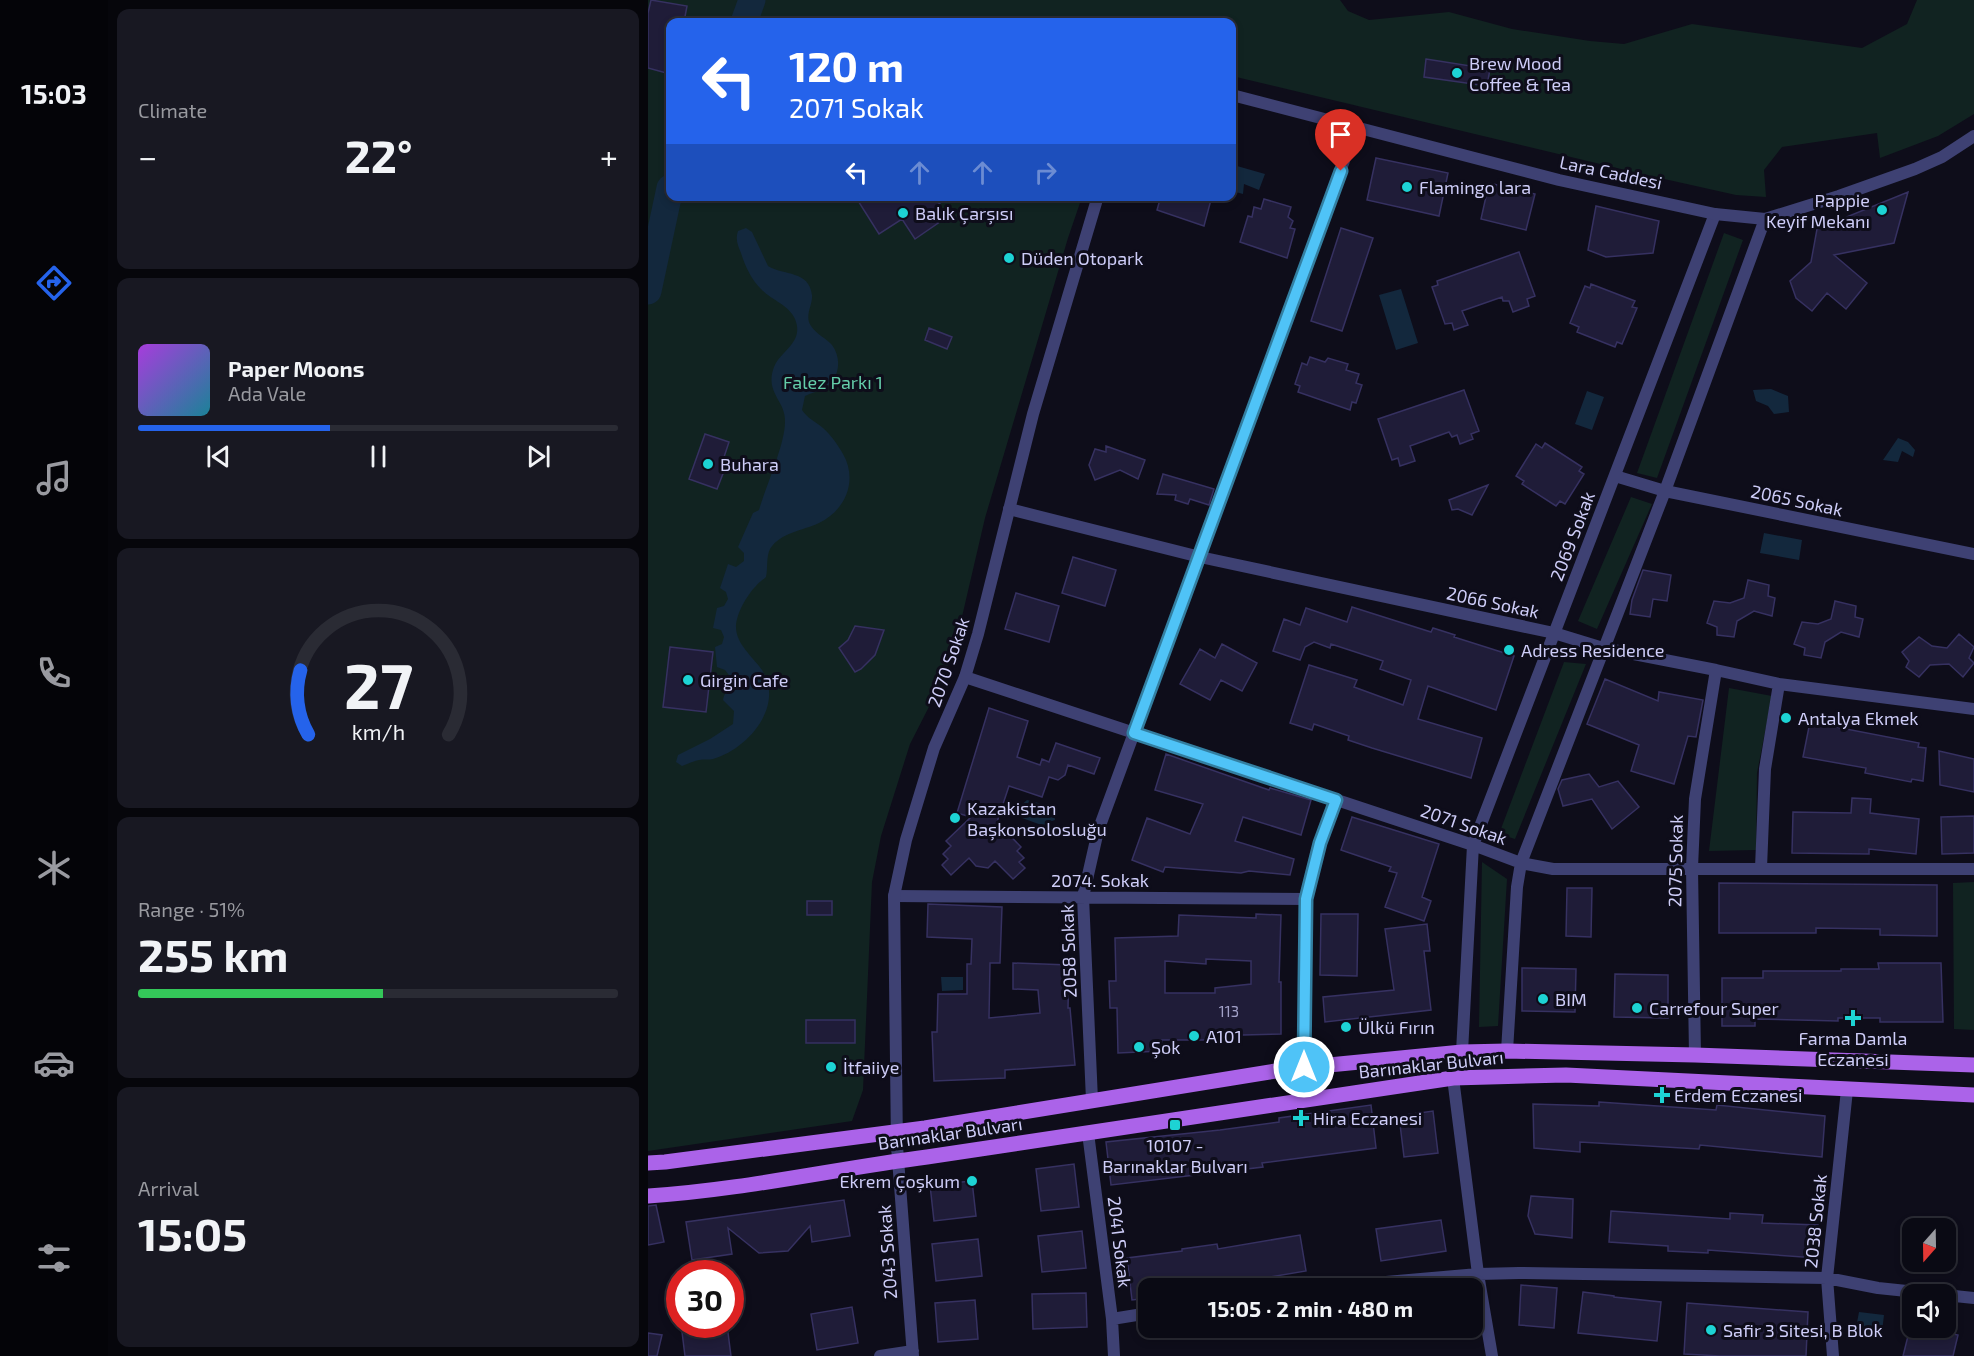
<!DOCTYPE html>
<html lang="en">
<head>
<meta charset="utf-8">
<style>
  body { margin:0; font-family:"Exo 2",sans-serif; background:#181822; color:#f1f3f6; height:100vh; display:flex; flex-direction:column; font-size:22px; white-space:nowrap }
  * { box-sizing:border-box; margin:0 }
  p { font-size:20px; color:#999aa0 }
  .icon { flex:none; width:33px; height:33px; fill:none; stroke:currentColor; stroke-width:2; stroke-linecap:round; stroke-linejoin:round }
  .map { position:relative; flex:1; overflow:hidden }
  .side { display:flex; flex-direction:column; gap:9px; padding:9px; background:#06060b; width:540px }
  .side>* { flex:none }
  .top-card { position:absolute; left:18px; top:18px; width:570px; height:183px; border-radius:12px; box-shadow:0 3px 9px #0003,0 0 0 2px #2a2b34; background:#2563eb; color:#fff; overflow:hidden }
  .needle { width:39px; rotate:200deg }
  .fabs { position:absolute; left:1254px; top:1218px; display:grid; gap:12px }
  .fabs a { display:grid; place-items:center; width:54px; height:54px; border-radius:12px; background:#0a0a14; box-shadow:0 3px 9px #0003,0 0 0 2px #2a2b34; font-size:30px }
  .speed { position:absolute; left:18px; top:1260px; display:flex; gap:12px; font-size:30px; font-weight:700; text-align:center }
  .speed>* { display:grid; place-content:center; width:78px; height:78px; border-radius:50%; background:#0a0a14; box-shadow:0 3px 9px #0003,0 0 0 2px #2a2b34; line-height:1 }
  .speed .limit { border:9px solid #d22; background:#fff; color:#111 }
  .pin { position:absolute; display:grid; place-items:center; width:51px; height:51px; color:#fff; margin:-62px -26px; border-radius:50% 50% 50% 0; rotate:-45deg; box-shadow:0 0 6px #0007 }
  .pin .icon { rotate:45deg }
  .me { position:absolute; width:66px; margin:-33px; rotate:0deg; stroke-linejoin:round; filter:drop-shadow(0 0 4px #0008) }
  .turn { display:flex; align-items:center; gap:21px; height:126px; padding:0 24px; font-size:27px }
  .turn .icon { width:78px; height:78px; stroke-width:2.5 }
  .turn b { display:block; font-size:42px; line-height:51px }
  .lanes { display:flex; align-items:center; height:57px; padding:0 24px; background:#0003; justify-content:center; gap:30px; direction:ltr }
  .lanes .off { opacity:.35 }
  .big { font-size:45px; font-weight:700; line-height:1.1 }
  .side .widget { flex:1; display:flex; flex-direction:column; justify-content:center; gap:9px; min-width:0; padding:0 21px; border-radius:12px; background:#181822 }
  .side .dial { align-items:center; gap:0 }
  .dial svg { height:156px; overflow:visible; fill:none; stroke:#2a2b34; stroke-width:7; stroke-linecap:round; text-anchor:middle }
  .dial text { fill:#f1f3f6; stroke:none }
  .song { display:flex; align-items:center; gap:18px }
  .cover { width:72px; height:72px; border-radius:9px; background:linear-gradient(135deg,hsl(280 70% 55%),hsl(190 70% 35%)) }
  .played { height:6px; border-radius:3px; background:linear-gradient(90deg,#2563eb 40%,#2a2b34 40%) }
  .keys { display:flex; justify-content:space-around; direction:ltr }
  .heat { display:flex; justify-content:space-between; align-items:center; font-size:33px; direction:ltr }
  .charge { height:9px; border-radius:4px; background:linear-gradient(90deg,#34c759 51%,#2a2b34 0) }
  .trip { position:absolute; left:490px; top:1278px; width:345px; height:60px; border-radius:12px; background:#0a0a14; box-shadow:0 3px 9px #0003,0 0 0 2px #2a2b34; font-weight:700; line-height:60px; text-align:center }
  main { display:flex; flex:1; min-height:0 }
  .tab-bar { display:flex; flex-direction:column; width:108px; justify-content:space-around; align-items:center; background:#040408; color:#999aa0 }
  .tab-bar .icon { width:42px; height:42px }
  .tab-bar .current { color:#2563eb }
  .tab-bar b { font-size:27px; color:#f1f3f6 }
  .map>svg:first-child { display:block }
</style>
</head>
<body>
<main>
<nav class="tab-bar">
<b>15:03</b>
<svg class="icon current" aria-label="directions" viewBox="0 0 24 24"><path d="M12 3l9 9-9 9-9-9zM9 14v-3h6M13 9l2 2-2 2"/></svg>
<svg class="icon" aria-label="music" viewBox="0 0 24 24"><path d="M9 18V5l10-2v13"/><circle cx="6" cy="18" r="3"/><circle cx="16" cy="16" r="3"/></svg>
<svg class="icon" aria-label="phone" viewBox="0 0 24 24"><path d="M5 4h4l2 5-3 2q2 4 5 5l2-3 5 2v4C11 20 4 13 5 4z"/></svg>
<svg class="icon" aria-label="climate" viewBox="0 0 24 24"><path d="M12 3v18M4 7l16 10M4 17L20 7"/></svg>
<svg class="icon" aria-label="car" viewBox="0 0 24 24"><path d="M5 17H2v-5l4-1 3-4h7l3 4 3 1v5h-3M9 17h6M6 11h13"/><circle cx="7" cy="17" r="2"/><circle cx="17" cy="17" r="2"/></svg>
<svg class="icon" aria-label="filters" viewBox="0 0 24 24"><path d="M4 7h16M4 17h16"/><circle cx="9" cy="7" r="2"/><circle cx="15" cy="17" r="2"/></svg>
</nav>
<section class="side">
<div class="widget"><p>Climate</p>
<div class="heat"><a>−</a><b class="big">22°</b><a>+</a></div>
</div>
<div class="widget">
<div class="song"><i class="cover"></i><div><b>Paper Moons</b><p>Ada Vale</p></div></div>
<div class="played"></div>
<div class="keys"><svg class="icon" aria-label="previous" viewBox="0 0 24 24"><path d="M18 5L8 12l10 7zM5 5v14"/></svg><svg class="icon" aria-label="pause" viewBox="0 0 24 24"><path d="M8 5v14M16 5v14"/></svg><svg class="icon" aria-label="next" viewBox="0 0 24 24"><path d="M6 5l10 7-10 7zM19 5v14"/></svg></div>
</div>
<div class="widget dial"><svg viewBox="0 0 100 80">
<path d="M14 69A42 42 0 1 1 86 69"/>
<path d="M14 69A42 42 0 0 1 10 36" stroke="#2563eb"/>
<text x="50" y="56" font-size="32" font-weight="700">27</text>
<text x="50" y="72" font-size="11">km/h</text>
</svg></div>
<div class="widget"><p>Range · 51%</p><b class="big">255 km</b><div class="charge"></div></div>
<div class="widget"><p>Arrival</p><b class="big">15:05</b></div>
</section>
<div class="map">
<svg width="1326" height="1356" viewBox="0 0 1326 1356">
  <rect width="100%" height="100%" fill="#0e0d1a"/>
  <path fill="#112321" d="M0 0H692L700 11 721 20 801 12 864 29 942 41 976 44 1044 24 1214 48 1259 24 1269 0H1326V114L1290 136 1232 158 1229 133 1134 147 1116 170 1118 197 1088 195 994 174 584 76V22H22V196L434 197 420 238 337 518 306 651 287 695 262 744 233 836 224 882 215 1090 204 1121 0 1151Z
    M1076 233 1095 240 1009 478 989 473Z
    M983 497 1004 504 949 629 930 621Z
    M916 662 938 664 867 839 851 834Z
    M1081 688 1124 696 1109 773 1108 850 1061 851Z
    M834 862 859 879 850 1026 831 1027Z
    M1326 882V1030L1306 1029 1305 883Z"/>
  <path fill="#13283d" d="M589 166 617 174 611 190 596 184 595 194 584 191Z
    M98 228 104 232 120 266C136 276 161 270 164 295 165 305 156 316 163 326 168 334 178 338 184 345 195 360 191 381 174 389 169 392 163 393 157 396L154 410C159 418 168 422 175 428 183 435 190 445 195 454 210 480 198 510 171 523 154 531 133 532 122 549 118 557 120 568 118 577 115 580 111 582 108 586 99 595 88 614 88 627 88 644 105 657 114 670 137 706 100 749 65 759 61 760 56 759 51 760 45 761 40 764 34 766L28 762 30 755 62 739 85 724 86 711 75 700C76 692 83 687 84 679L77 670 69 667 67 647 74 644 76 637 73 630 65 628 69 608 76 606 80 599 78 592 72 588 80 564 88 567 96 561V553L90 547 105 513 111 510C118 486 137 444 137 422 138 401 118 394 125 370 131 350 157 344 147 319 141 305 123 300 113 289 103 279 97 266 93 253 90 246 87 239 90 231Z
    M753 289 770 343 748 350 731 295Z
    M1123 389 1140 396 1141 412 1126 414 1120 406 1108 401 1105 390Z
    M939 391 956 397 944 430 927 424Z
    M1250 438 1260 442 1267 450 1265 457 1254 451 1250 462 1235 460Z
    M1116 533 1154 540 1151 560 1112 553Z
    M379 800 405 807 407 820 401 822 399 827 374 818V813L370 808Z
    M293 977H315V990L294 991Z
    M1211 1312 1236 1315 1234 1332 1208 1328Z"/>
  <g fill="none" stroke-linecap="round" stroke-linejoin="round">
    <path stroke="#13283d" stroke-width="27" d="M96 22 104 0
      M0 291 22 188"/>
  </g>
  <path fill="#1f1c38" stroke="#363161" stroke-width="1.5" fill-rule="evenodd" d="M3 0 39 6 36 22H22V74L0 68V13Z
    M778 59 842 69 839 86 776 77Z
    M728 158 800 173 791 216 719 200Z
    M841 183 887 194 878 230 833 219Z
    M1260 192 1246 243 1186 255 1219 283 1198 309 1179 293 1164 311 1148 298 1142 281 1163 262 1169 229Z
    M207 196H302L288 206 296 219 267 239 254 219 231 234Z
    M513 196H564L556 226 509 210Z
    M616 199 643 207 640 217 645 221 642 228 647 229 639 258 592 242 600 216 604 217 606 207 613 209Z
    M948 206 1011 221 1005 253 958 257 940 250Z
    M693 228 725 238 694 331 663 321Z
    M871 252 887 296 879 299 881 306 865 312 861 301H855L854 297 814 311 820 325 806 330 804 323 797 324 784 287 790 285 789 281Z
    M943 284 987 301 984 307 989 308 974 344 969 342 967 347 929 332 931 327 922 323 937 286 942 288Z
    M281 328 304 337 299 349 277 340Z
    M662 357 677 362 680 358 700 364 698 370 711 374 708 383 714 385 708 403 704 402 702 410 650 392 652 386 647 384 654 363 659 365Z
    M816 390 831 431 823 434 825 439 812 444 809 435 804 437 801 432 762 446 767 461 752 466 750 458 744 460 730 419Z
    M57 434 81 442 72 469 76 471 69 489 41 479Z
    M897 443 934 467 931 471 936 474 917 504 912 501 908 506 874 484 876 481 868 476 888 444 894 448Z
    M458 446 497 460 490 479 472 470 447 480 441 465 447 449 458 452Z
    M515 474 566 489 561 505 542 499 540 504 527 500 528 495 509 494Z
    M840 485 824 515 810 509 804 510 801 500Z
    M425 557 468 570 457 606 414 593Z
    M995 570 1023 575 1019 601 1005 599 1002 617 982 614 984 600Z
    M1100 580 1121 585 1120 596 1127 598 1124 616 1106 611 1089 621 1086 637 1069 635V627L1059 623 1066 601 1082 603 1096 598Z
    M368 593 411 606 401 642 357 629Z
    M1187 601 1208 606 1207 617 1215 619 1211 637 1193 632 1177 642 1173 658 1156 655 1157 648 1146 644 1154 622 1170 624 1183 619Z
    M704 607 783 632 785 628 807 635 806 637 866 656 848 710 780 686 770 719 834 738 823 778 724 748 700 740 701 736 666 724 664 730 642 723 661 665 709 680 706 687 755 705 763 680 732 669 735 661 683 644 682 648 666 642 657 647 652 660 625 651 636 619 652 625 658 608 699 622Z
    M207 626 236 630 227 655 213 669 207 672 191 648 200 640Z
    M1311 634 1326 647 1321 658 1326 663 1315 677 1301 664 1282 665 1271 677 1258 667 1261 661 1254 652 1271 637 1284 646 1299 648Z
    M574 644 609 663 594 691 573 680 562 700 532 684 552 649 567 658Z
    M22 647 65 652 58 712 15 707Z
    M957 679 1010 701 1011 692 1055 700 1048 737 1040 736 1026 784 983 771 991 745 939 724Z
    M341 708 380 721 369 757 392 765 394 759 401 762 408 743 452 758 446 774 420 765 417 775 410 780 401 777 394 797 361 786 349 822 373 847 369 851 376 858 371 862 377 868 365 879 347 861 340 868 328 866 321 858 303 875 294 865 300 859 295 854 303 846 298 841 323 817 309 813Z
    M1162 722 1271 743 1270 747 1278 748 1275 781 1264 779 1263 782 1217 773 1218 768 1155 757Z
    M1291 751 1326 759V792L1292 785Z
    M518 754 621 790 622 788 663 800 653 835 595 817 587 841 646 859 642 875 601 871 593 873 517 867 515 872 484 860 499 818 542 834 555 804 507 790Z
    M941 774 951 787 970 781 991 807 964 829 944 799 915 806 910 789 914 780Z
    M1204 798 1223 799 1222 813 1271 819 1268 854 1221 849V854L1144 853 1145 812 1203 813Z
    M1326 816V853L1294 854 1293 817Z
    M704 817 791 844 774 897 783 901 776 921 737 907 749 873 741 871 743 867 693 850Z
    M1071 883 1289 885V936L1232 935V929L1168 928V933H1071Z
    M919 888H944L943 937 918 936Z
    M159 901H184V915H159Z
    M280 904 354 907 352 963H342L341 1018 392 1013 390 990 365 989V963L421 965 420 1008H422L427 1065 357 1070V1078L286 1081 284 1032H289L290 994H319V964H323L324 939 279 937Z
    M608 914 633 915 631 982H633V1034L595 1035 572 1040H514V1051L470 1053 469 1008H462L461 981H468L467 938 530 936 531 915 608 918ZM558 959 603 961V984L567 988V993H517V961L558 964Z
    M673 914H710L709 976 672 975Z
    M779 924 782 951H776L783 1010 677 1022 675 997 746 990 737 929Z
    M1230 963H1293L1295 1022H1232V1018H1190V1021L1107 1019V1026H1074V978H1115V971H1193V969H1231Z
    M874 968 928 969 927 1012 874 1011Z
    M967 974 1020 975V1018L966 1017Z
    M158 1020H207V1043H158Z
    M951 1102 1068 1110 1069 1105 1177 1116 1174 1157 1052 1145 1051 1149 932 1142V1152L886 1148 885 1104 951 1106Z
    M723 1105 728 1148 614 1163 615 1167 463 1185 458 1142 572 1130 631 1122V1118Z
    M785 1111 790 1153 756 1157 751 1116Z
    M426 1164 431 1207 393 1211 388 1169Z
    M324 1181 328 1216 286 1221 282 1185Z
    M883 1196 925 1199 924 1238 887 1234 880 1216Z
    M196 1200 202 1236 164 1242 162 1226 140 1251 111 1253 80 1228 84 1254 44 1260 38 1222Z
    M8 1205 16 1242 0 1245V1206Z
    M963 1211 1082 1219V1213L1115 1215 1114 1223 1170 1225 1169 1258 1060 1250V1253L1020 1251V1246L961 1242Z
    M793 1220 798 1251 733 1261 728 1229Z
    M434 1231 438 1268 394 1272 390 1236Z
    M652 1235 658 1271 575 1285 576 1287 564 1288H501V1298L484 1300 479 1258 534 1251V1249L569 1244 570 1249Z
    M330 1239 334 1276 288 1281 284 1244Z
    M873 1285 909 1288 906 1328 871 1325Z
    M935 1292 966 1296V1297L1013 1302 1009 1341 930 1333Z
    M438 1293 439 1327 385 1329 384 1294Z
    M327 1300 330 1339 290 1342 287 1303Z
    M1039 1303 1160 1312 1158 1356H1072L1036 1354Z
    M204 1307 210 1343 169 1350 163 1314Z
    M79 1325 83 1356H37L34 1332Z
    M1262 1328H1278L1310 1335 1305 1356H1255Z
    M0 1333 14 1335 9 1356H0Z"/>
  <g fill="none" stroke-linecap="round" stroke-linejoin="round">
    <path stroke="#3e4173" stroke-width="12" d="M967 476 1017 491 1326 554
      M361 509 552 557 906 633 955 648 1068 670 1131 684 1326 709
      M317 677 825 845 873 863 905 869H1326
      M1113 868 1117 769 1131 684
      M246 896 658 899
      M859 1051 869 887 873 863 1017 491 1117 219
      M814 1052 825 845 1067 214
      M1047 1055 1044 868 1047 799 1068 670
      M656 1067 658 899 672 843 688 800
      M444 1100 435 897 450 831 708 128
      M440 1133 464 1319 466 1356
      M249 1146 265 1356
      M687 1288 738 1282 830 1274 805 1078
      M464 1319 501 1313
      M232 1356 265 1351
      M844 1356 830 1274 871 1273 1179 1278 1230 1288 1326 1298
      M1185 1356 1179 1278 1199 1090"/>
    <path stroke="#3e4173" stroke-width="12" d="M584 95 911 180 1067 214 1117 219 1191 196 1267 169 1294 157 1326 136
      M249 1146 246 896 258 840 286 748 317 677 330 634 385 414 450 196"/>
    <path stroke="#ab63e9" stroke-width="15" d="M0 1163 17 1162 277 1128 640 1069 814 1052 859 1051 1047 1055 1326 1065
      M0 1196C94 1190 186 1169 279 1157L805 1078 918 1075 1326 1095"/>
  </g>
  <g fill="none" stroke-linecap="round" stroke-linejoin="round">
    <defs>
      <path id="route" d="M656 1067 658 899 672 843 688 800 486 733 693 171"/>
    </defs>
    <use href="#route" stroke="#337fa1" stroke-width="15"/>
    <use href="#route" stroke="#4fc3f7" stroke-width="10"/>
  </g>
  <g fill="#1dd3d4" stroke="#0e0d1a" stroke-width="2">
    <circle cx="809" cy="73" r="6"/>
    <circle cx="759" cy="187" r="6"/>
    <circle cx="1234" cy="210" r="6"/>
    <circle cx="255" cy="213" r="6"/>
    <circle cx="361" cy="258" r="6"/>
    <circle cx="60" cy="464" r="6"/>
    <circle cx="861" cy="650" r="6"/>
    <circle cx="40" cy="680" r="6"/>
    <circle cx="1138" cy="718" r="6"/>
    <circle cx="307" cy="818" r="6"/>
    <circle cx="895" cy="999" r="6"/>
    <circle cx="989" cy="1008" r="6"/>
    <path d="M1202 1009h6v6h6v6h-6v6h-6v-6h-6v-6h6z"/>
    <circle cx="698" cy="1027" r="6"/>
    <circle cx="546" cy="1036" r="6"/>
    <circle cx="491" cy="1047" r="6"/>
    <circle cx="183" cy="1067" r="6"/>
    <path d="M1011 1086h6v6h6v6h-6v6h-6v-6h-6v-6h6z"/>
    <path d="M650 1109h6v6h6v6h-6v6h-6v-6h-6v-6h6z"/>
    <rect x="521" y="1119" width="12" height="12" rx="3"/>
    <circle cx="324" cy="1181" r="6"/>
    <circle cx="1063" cy="1330" r="6"/>
  </g>
  <g text-anchor="middle" dominant-baseline="central" stroke-width="6" stroke-linejoin="round" paint-order="stroke">
    <g font-size="15" fill="#a2a1c8">
      <text x="581" y="1011">113</text>
    </g>
    <g font-size="18" fill="#cecdf8" stroke="#0e0d1a" text-anchor="start">
      <text x="821" y="63">Brew Mood<tspan x="821" dy="21">Coffee &amp; Tea</tspan></text>
      <text x="771" y="187">Flamingo lara</text>
      <text x="1222" y="200" text-anchor="end">Pappie<tspan x="1222" dy="21">Keyif Mekanı</tspan></text>
      <text x="267" y="213">Balık Çarşısı</text>
      <text x="373" y="258">Düden Otopark</text>
      <text x="72" y="464">Buhara</text>
      <text x="873" y="650">Adress Residence</text>
      <text x="52" y="680">Girgin Cafe</text>
      <text x="1150" y="718">Antalya Ekmek</text>
      <text x="319" y="808">Kazakistan<tspan x="319" dy="21">Başkonsolosluğu</tspan></text>
      <text x="907" y="999">BIM</text>
      <text x="1001" y="1008">Carrefour Super</text>
      <text x="710" y="1027">Ülkü Fırın</text>
      <text x="558" y="1036">A101</text>
      <text x="1205" y="1038" text-anchor="middle">Farma Damla<tspan x="1205" dy="21">Eczanesi</tspan></text>
      <text x="503" y="1047">Şok</text>
      <text x="195" y="1067">İtfaiiye</text>
      <text x="1026" y="1095">Erdem Eczanesi</text>
      <text x="665" y="1118">Hira Eczanesi</text>
      <text x="527" y="1145" text-anchor="middle">10107 -<tspan x="527" dy="21">Barınaklar Bulvarı</tspan></text>
      <text x="312" y="1181" text-anchor="end">Ekrem Çoşkum</text>
      <text x="1075" y="1330">Safir 3 Sitesi, B Blok</text>
    </g>
    <g font-size="18" fill="#cecdf8" stroke="#0e0d1a">
      <text transform="translate(963 172) rotate(12)">Lara Caddesi</text>
      <text transform="translate(1149 500) rotate(12)">2065 Sokak</text>
      <text transform="translate(924 536) rotate(-69)">2069 Sokak</text>
      <text transform="translate(845 602) rotate(12)">2066 Sokak</text>
      <text transform="translate(300 662) rotate(-71)">2070 Sokak</text>
      <text transform="translate(816 824) rotate(19)">2071 Sokak</text>
      <text transform="translate(1027 861) rotate(-89)">2075 Sokak</text>
      <text x="452" y="880">2074. Sokak</text>
      <text transform="translate(420 951) rotate(-92)">2058 Sokak</text>
      <text transform="translate(783 1064) rotate(-6)">Barınaklar Bulvarı</text>
      <text transform="translate(302 1133) rotate(-8)">Barınaklar Bulvarı</text>
      <text transform="translate(1167 1221) rotate(-84)">2038 Sokak</text>
      <text transform="translate(472 1242) rotate(83)">2041 Sokak</text>
      <text transform="translate(239 1252) rotate(-94)">2043 Sokak</text>
    </g>
    <g font-size="18" fill="#64cda9" stroke="#0e0d1a">
      <text x="185" y="382">Falez Parkı 1</text>
    </g>
  </g>
</svg>
<div class="fabs">
<a><svg class="needle" viewBox="-14 -14 28 28"><path d="M0-13l5 13h-10z" fill="#e53935"/><path d="M0 13l5-13h-10z" fill="#999aa0"/></svg></a>
<a><svg class="icon" aria-label="sound" viewBox="0 0 24 24"><path d="M4 9h4l5-4v14l-5-4H4zM17 9q2 3 0 6"/></svg></a>
</div>
<div class="speed"><div class="limit">30</div></div>
<div class="pin" style="left:693px;top:171px;background:#d93025"><svg class="icon" aria-label="arrive" viewBox="0 0 24 24"><path d="M6 21V4h12l-3 4 3 4H6"/></svg></div>
<svg class="me" style="left:656px;top:1067px" viewBox="-20 -20 40 40"><circle r="17" fill="#4fc3f7" stroke="#fff" stroke-width="3"/><path d="M0-11L8 9 0 5-8 9z" fill="#fff"/></svg>
<div class="trip">15:05 · 2 min · 480 m</div>
<div class="top-card">
<div class="turn"><svg class="icon" aria-label="left" viewBox="0 0 24 24"><path d="M17 20v-9H6M10 6l-5 5 5 5"/></svg><div><b>120 m</b>2071 Sokak</div></div>
<div class="lanes"><svg class="icon" aria-label="left" viewBox="0 0 24 24"><path d="M17 20v-9H6M10 6l-5 5 5 5"/></svg><svg class="icon off" aria-label="ahead" viewBox="0 0 24 24"><path d="M12 20V5M6 11l6-6 6 6"/></svg><svg class="icon off" aria-label="ahead" viewBox="0 0 24 24"><path d="M12 20V5M6 11l6-6 6 6"/></svg><svg class="icon off" aria-label="right" viewBox="0 0 24 24"><path d="M7 20v-9h11M14 6l5 5-5 5"/></svg></div>
</div>
</div>
</main>
</body>
</html>
